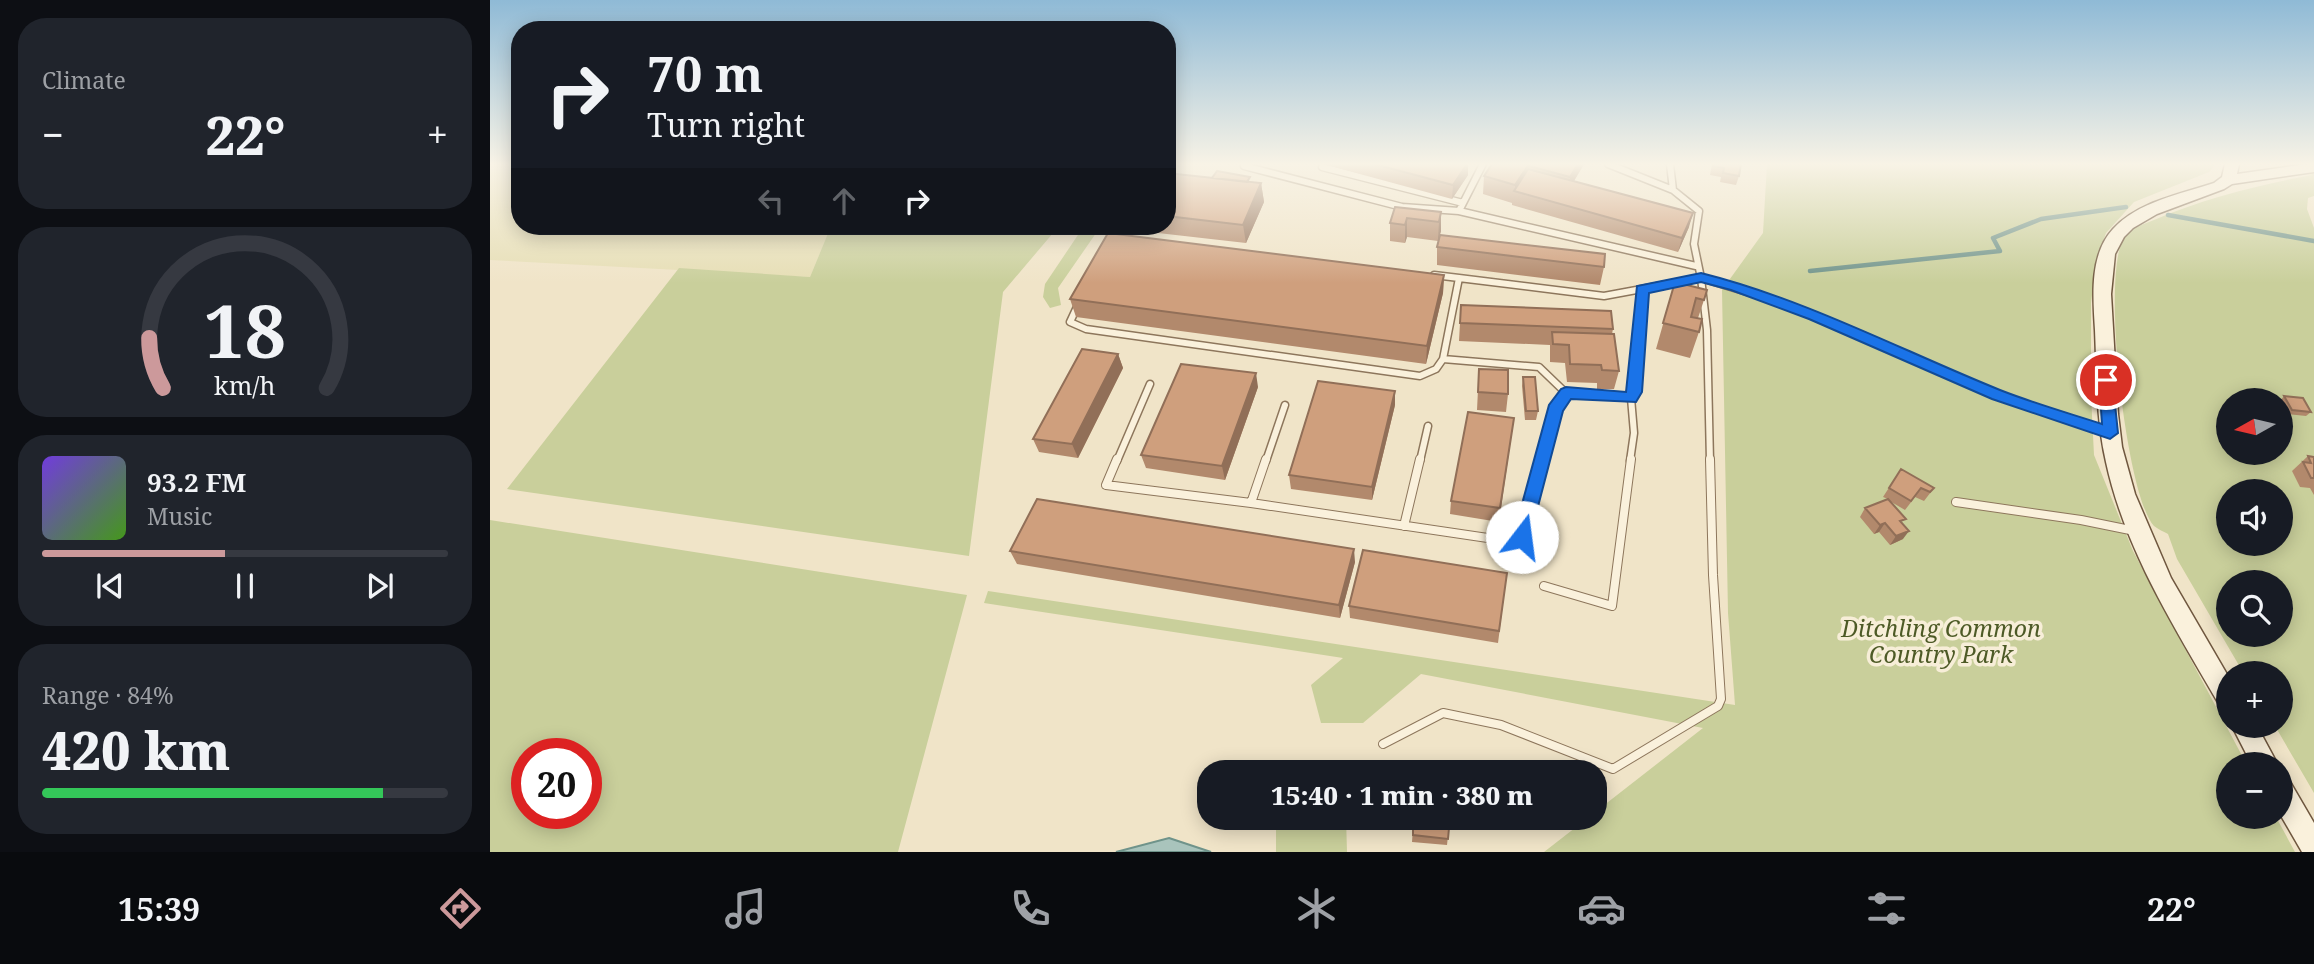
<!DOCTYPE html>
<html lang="en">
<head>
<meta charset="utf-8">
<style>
  body { margin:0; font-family:"Noto Serif",serif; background:#20242c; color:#f1f3f6; height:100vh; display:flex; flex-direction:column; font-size:26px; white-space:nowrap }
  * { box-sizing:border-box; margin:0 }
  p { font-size:23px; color:#9ea1a6 }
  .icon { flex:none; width:38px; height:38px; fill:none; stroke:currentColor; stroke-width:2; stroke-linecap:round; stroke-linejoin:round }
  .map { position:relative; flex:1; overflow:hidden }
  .details { display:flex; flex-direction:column; gap:18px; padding:18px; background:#0d0f14; width:490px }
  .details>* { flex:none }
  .top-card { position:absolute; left:21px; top:21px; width:665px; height:214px; border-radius:28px; box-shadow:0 4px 18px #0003; background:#171b24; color:#f1f3f6; overflow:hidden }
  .needle { width:46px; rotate:262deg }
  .controls { position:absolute; left:1726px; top:388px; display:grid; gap:14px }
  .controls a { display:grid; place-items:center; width:77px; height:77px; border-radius:50%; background:#171b24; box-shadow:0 4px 18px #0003; font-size:35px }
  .speed { position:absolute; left:21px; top:738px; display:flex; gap:14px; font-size:35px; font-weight:700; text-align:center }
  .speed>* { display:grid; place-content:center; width:91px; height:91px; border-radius:50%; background:#171b24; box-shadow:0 4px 18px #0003; line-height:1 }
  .speed .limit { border:10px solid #d22; background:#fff; color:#111 }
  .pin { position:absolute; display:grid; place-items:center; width:60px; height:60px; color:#fff; margin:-30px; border:4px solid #fff; border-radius:50%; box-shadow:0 2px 7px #0007 }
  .me { position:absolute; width:77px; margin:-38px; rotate:15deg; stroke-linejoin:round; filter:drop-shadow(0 0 5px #0008) }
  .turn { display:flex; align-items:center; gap:24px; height:147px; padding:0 21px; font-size:32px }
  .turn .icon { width:91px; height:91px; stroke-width:2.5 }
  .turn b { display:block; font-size:49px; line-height:60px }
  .lanes { display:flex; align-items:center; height:66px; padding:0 21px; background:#0003; justify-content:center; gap:35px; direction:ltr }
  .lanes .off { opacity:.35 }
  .big { font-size:52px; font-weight:800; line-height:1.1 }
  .details .card { flex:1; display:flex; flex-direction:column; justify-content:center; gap:10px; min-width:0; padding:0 24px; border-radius:28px; background:#20242c }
  .details .dial { align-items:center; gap:0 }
  .dial svg { height:182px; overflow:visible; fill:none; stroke:#363941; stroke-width:7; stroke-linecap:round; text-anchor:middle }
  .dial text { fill:#f1f3f6; stroke:none }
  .song { display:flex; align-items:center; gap:21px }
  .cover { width:84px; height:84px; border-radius:10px; background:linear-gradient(135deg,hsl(260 70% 55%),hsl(100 70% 35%)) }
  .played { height:7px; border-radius:4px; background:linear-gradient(90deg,#cc999b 45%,#363941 45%) }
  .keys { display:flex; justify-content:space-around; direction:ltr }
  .heat { display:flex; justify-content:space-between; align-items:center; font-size:38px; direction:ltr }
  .charge { height:10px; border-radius:5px; background:linear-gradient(90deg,#34c759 84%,#363941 0) }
  .trip { position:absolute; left:707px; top:760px; width:410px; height:70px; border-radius:28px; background:#171b24; box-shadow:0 4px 18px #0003; font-weight:800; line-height:70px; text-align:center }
  .menu { display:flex; height:112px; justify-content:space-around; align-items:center; background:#090b0e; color:#9ea1a6 }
  .menu .icon { width:49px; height:49px }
  .menu .current { color:#cc999b }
  .menu b { font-size:32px; color:#f1f3f6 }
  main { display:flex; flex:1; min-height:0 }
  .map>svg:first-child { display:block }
</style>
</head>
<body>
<main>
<section class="details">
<div class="card"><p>Climate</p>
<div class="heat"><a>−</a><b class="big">22°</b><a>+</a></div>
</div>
<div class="card dial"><svg viewBox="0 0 100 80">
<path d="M14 69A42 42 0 1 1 86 69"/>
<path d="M14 69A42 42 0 0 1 8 47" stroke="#cc999b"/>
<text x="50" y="56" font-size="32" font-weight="700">18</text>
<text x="50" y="72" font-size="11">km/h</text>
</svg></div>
<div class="card">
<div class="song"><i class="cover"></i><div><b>93.2 FM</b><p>Music</p></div></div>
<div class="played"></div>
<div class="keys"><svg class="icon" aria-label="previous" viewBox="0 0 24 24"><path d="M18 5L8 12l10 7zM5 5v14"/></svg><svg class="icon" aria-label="pause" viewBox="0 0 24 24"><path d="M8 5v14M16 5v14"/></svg><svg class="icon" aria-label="next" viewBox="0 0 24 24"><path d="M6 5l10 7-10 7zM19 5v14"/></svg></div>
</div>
<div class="card"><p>Range · 84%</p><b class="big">420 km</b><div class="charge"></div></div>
</section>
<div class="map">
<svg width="1824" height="852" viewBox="0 0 1824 852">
  <rect width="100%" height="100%" fill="#f0e4c8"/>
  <path fill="#e6deb5" d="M0 164H30V226H341L320 277 0 260Z"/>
  <path fill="#c9cf9b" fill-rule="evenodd" d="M1277 164H1726L1719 172 1644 202 1616 233 1606 263 1601 303V396L1604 455 1643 551 1757 765H1738V817H1786L1805 852H1054L1099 817H1104V813L1213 728 931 674 873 723H831L821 685 853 658 494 603 498 591 1245 705 1238 613 1232 290 1273 233Z
    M1789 164H1824V196L1818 198 1817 209 1824 228V793L1785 726H1790V674H1754L1687 559 1678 534C1674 532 1668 529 1664 526 1636 497 1609 263 1636 235 1643 227 1654 224 1664 220 1715 198 1768 185 1822 175ZM1738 401H1790V453H1738ZM1738 492H1790V544H1738ZM1738 583H1790V635H1738Z
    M341 226H569L513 292 479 556 17 489 189 268 320 277Z
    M594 226H611L568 288 571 305 560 308 553 297 555 284Z
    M0 520 477 595 408 852H0ZM37 754H96V814H37Z
    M786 817H856L857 852H786Z"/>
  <path fill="#a9c4bc" stroke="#6f938a" stroke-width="2" d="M679 838 721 852H626Z"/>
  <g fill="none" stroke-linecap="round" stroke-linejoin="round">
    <path stroke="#6f938a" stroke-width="4.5" d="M1678 215 1824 241
      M1320 271 1510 251 1503 238 1551 219 1636 207"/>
    <defs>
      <path id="lane-far1" d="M1118 164 1183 190 1209 211 1204 244 1211 278 1287 301 1505 394 1618 432
        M1180 164 1183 190
        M754 166 912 207 969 211 993 164
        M832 167 973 203
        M969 211 1206 266
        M944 275 969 278
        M587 307 580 322 596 329 930 376 946 369 953 359 1049 367 1076 393 1141 398 1144 392 1152 289
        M953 359 969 278 1114 296 1211 278 1217 330 1220 461
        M627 461 660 384
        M776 461 795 405
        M930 461 938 426
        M1052 461 1065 409 1076 393
        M1140 461 1144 433 1141 398"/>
      <path id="lane" d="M627 459 616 485 761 503 1018 541 1032 537 1052 459
        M1466 502 1591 520 1645 531
        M761 503 776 459
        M914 526 930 459
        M1054 586 1122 606 1141 459
        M893 744 953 713 1011 725 1123 769 1228 706 1231 699 1223 575 1220 459"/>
      <path id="secondary" d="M1735 164H1749L1747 174 1817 164H1824V172L1742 184 1734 189 1667 214 1643 228 1634 237 1625 254 1621 294 1628 414 1632 447 1645 494 1681 578 1738 676V709L1730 706C1685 628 1635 550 1616 462 1606 419 1607 374 1605 330 1603 297 1599 255 1623 229 1647 202 1691 194 1724 183L1732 177Z
        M1742 726H1767L1788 765H1762Z
        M1790 777 1799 780 1824 823V852H1812L1790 814Z"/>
    </defs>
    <use href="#lane-far1" stroke="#8d765c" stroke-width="9"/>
    <use href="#lane" stroke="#8d765c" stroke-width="10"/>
    <use href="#secondary" stroke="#6f573f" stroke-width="3"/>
    <use href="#lane-far1" stroke="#faf1dc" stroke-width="6"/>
    <use href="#lane" stroke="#faf1dc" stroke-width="8"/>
    <use href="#secondary" fill="#faf1dc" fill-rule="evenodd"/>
  </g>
  <path fill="#b2896c" d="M833 164H978V175L962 199Z
    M1002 164H1094L1084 181 1199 227 1188 252 1022 205V203L993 194 994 176Z
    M1222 164H1251L1249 176 1246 185 1230 182 1231 177 1220 175Z
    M677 173 771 183 774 202 756 243 624 228V226H677Z
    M905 207 951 212V231L948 241 917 237 915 243 900 241V223Z
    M947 247 1114 267 1110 285 947 265Z
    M954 275 953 293 936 364 586 317 580 299Z
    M1185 282 1214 300 1208 318 1209 332 1200 358 1166 349Z
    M971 305 1123 329 1122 334 1129 371 1124 389H1107V383L1077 382 1075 363 1060 362V345L969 341Z
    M628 354 633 368 588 458 549 452 543 439Z
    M989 369 1018 394 1016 412 987 410Z
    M1033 377 1048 411 1046 420H1035L1032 386Z
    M768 387 735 480 656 468 651 455Z
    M1794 396 1821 412 1816 416 1797 414 1790 401Z
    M905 405 882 500 801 489 799 475Z
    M1024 418 1009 522 960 514 961 501Z
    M1818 456 1824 457V495L1820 488 1810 487 1802 471Z
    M1411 469 1444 488 1434 501 1425 497 1415 510 1398 500 1412 523 1413 539 1400 545 1389 532 1384 534 1370 517 1375 508 1398 499 1393 497Z
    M520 551 865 562 850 618 527 564Z
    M1017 573 1008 643 860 618 859 606Z
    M895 817H960L957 845 922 842 923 827 895 823Z"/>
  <path fill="#916f58" d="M977 164H978V175L962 199 963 185Z
    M1039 164 1037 181 1025 192V185Z
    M1088 164H1094L1078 191 1080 177Z
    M771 183 774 202 756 243 753 225Z
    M951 212V231L948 241 949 222Z
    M1203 213 1199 227 1188 252 1192 238Z
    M917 218V237L915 243V225Z
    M954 275 953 293 936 364 937 346Z
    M628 354 633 368 588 458 582 444Z
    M766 373 768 387 735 480 732 466Z
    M905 391V405L882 500V487Z
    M1395 523 1389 532 1384 534 1390 525Z
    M1419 531 1413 539 1400 545 1406 536Z
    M864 549 865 562 850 618 849 605Z"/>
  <path fill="#cf9f7d" stroke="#916f58" stroke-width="2" d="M884 164H977L963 185Z
    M1002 164H1039L1025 185 994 176Z
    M1039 164H1088L1080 177 1039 166Z
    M1223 164H1251L1249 176 1233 173 1234 168 1223 166Z
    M1038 169 1203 213 1192 238 1024 191Z
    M727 171 760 177 757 182 722 178Z
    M677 173 771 183 753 225 677 216Z
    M905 207 951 212 949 222 917 218 915 225 900 223Z
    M618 233 954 275 937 346 580 299Z
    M950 235 1115 254 1114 267 947 247Z
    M1185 282 1217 290 1214 300 1206 298 1201 317 1212 319 1209 332 1173 323Z
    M971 305 1121 311 1123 329 970 323Z
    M1062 332 1124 334 1129 371 1112 370 1111 365 1080 364 1079 345 1063 344Z
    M592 349 628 354 582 444 543 439Z
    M691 364 766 373 732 466 651 455Z
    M989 369 1018 370V394L988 392Z
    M1033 377H1045L1048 411H1036Z
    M828 381 905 391 882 487 799 475Z
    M1794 396 1813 398 1821 412 1802 410Z
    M978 412 1024 418 1010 508 961 501Z
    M1818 456 1824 457V478H1821L1813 462 1821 463Z
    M1411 469 1444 488 1440 492 1431 488 1421 501 1399 488Z
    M547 499 864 549 849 605 520 551Z
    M1398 499 1416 519 1410 521 1419 531 1406 536 1395 523 1390 525 1375 508Z
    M873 550 1017 573 1009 631 859 606Z
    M927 767 958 772H926Z
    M897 817H960L958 839 923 835V820Z"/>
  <linearGradient id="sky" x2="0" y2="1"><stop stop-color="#8fbad6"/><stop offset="0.58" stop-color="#f8f3e6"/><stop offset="1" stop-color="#f8f3e6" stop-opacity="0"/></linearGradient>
  <rect width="1824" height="283" fill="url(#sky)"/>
  <path fill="#1a73e8" stroke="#114b97" stroke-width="2" d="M1211 273C1315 299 1411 350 1510 390 1543 403 1578 413 1612 424L1609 380 1611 376H1622L1628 433 1620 439 1502 399 1319 319 1241 290 1211 282 1159 293 1152 392 1146 402 1081 399 1073 411 1040 537 1038 542 1032 545 1025 542 1023 537 1059 405 1071 389 1076 387 1136 392 1147 286Z"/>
  <g text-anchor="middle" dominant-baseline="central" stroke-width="7" stroke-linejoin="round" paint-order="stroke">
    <g font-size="23" font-style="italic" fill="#4d5a26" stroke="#f7eed8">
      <text x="1451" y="628">Ditchling Common<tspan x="1451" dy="26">Country Park</tspan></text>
    </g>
  </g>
</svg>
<div class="controls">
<a><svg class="needle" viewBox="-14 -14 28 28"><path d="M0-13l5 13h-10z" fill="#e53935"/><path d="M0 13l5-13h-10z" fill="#9ea1a6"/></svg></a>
<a><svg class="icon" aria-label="sound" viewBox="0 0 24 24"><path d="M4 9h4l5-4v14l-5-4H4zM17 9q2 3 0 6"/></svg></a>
<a><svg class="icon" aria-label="search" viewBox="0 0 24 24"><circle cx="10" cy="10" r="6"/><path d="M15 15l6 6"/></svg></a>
<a>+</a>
<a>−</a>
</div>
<div class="speed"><div class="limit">20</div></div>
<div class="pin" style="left:1616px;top:380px;background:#d93025"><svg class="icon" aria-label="arrive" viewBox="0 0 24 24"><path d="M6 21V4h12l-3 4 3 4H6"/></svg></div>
<svg class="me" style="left:1032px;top:537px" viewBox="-20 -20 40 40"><circle r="19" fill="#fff"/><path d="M0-13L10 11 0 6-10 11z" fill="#1a73e8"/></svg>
<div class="trip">15:40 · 1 min · 380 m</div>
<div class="top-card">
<div class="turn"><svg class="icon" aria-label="right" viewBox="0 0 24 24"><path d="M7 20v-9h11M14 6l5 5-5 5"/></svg><div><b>70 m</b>Turn right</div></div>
<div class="lanes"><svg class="icon off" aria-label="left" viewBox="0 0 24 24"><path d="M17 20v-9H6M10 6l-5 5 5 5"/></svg><svg class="icon off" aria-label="ahead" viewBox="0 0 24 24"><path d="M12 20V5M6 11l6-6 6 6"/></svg><svg class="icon" aria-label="right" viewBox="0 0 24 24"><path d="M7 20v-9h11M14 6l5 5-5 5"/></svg></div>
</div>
</div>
</main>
<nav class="menu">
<b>15:39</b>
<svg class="icon current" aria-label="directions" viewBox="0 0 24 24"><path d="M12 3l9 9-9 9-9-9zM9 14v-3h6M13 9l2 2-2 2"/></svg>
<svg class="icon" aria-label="music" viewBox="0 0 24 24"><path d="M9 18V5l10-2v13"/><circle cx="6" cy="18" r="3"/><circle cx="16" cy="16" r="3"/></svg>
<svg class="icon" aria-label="phone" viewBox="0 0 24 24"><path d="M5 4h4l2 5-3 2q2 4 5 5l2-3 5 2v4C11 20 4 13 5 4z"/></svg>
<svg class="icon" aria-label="climate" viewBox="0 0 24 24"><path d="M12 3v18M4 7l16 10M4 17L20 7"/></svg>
<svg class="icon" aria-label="car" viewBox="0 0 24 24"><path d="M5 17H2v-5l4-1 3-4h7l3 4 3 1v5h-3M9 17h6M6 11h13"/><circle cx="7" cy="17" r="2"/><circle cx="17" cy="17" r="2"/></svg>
<svg class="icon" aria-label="filters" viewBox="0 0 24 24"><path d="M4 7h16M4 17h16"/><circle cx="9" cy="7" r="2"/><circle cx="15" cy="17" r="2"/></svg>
<b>22°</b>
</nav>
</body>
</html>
